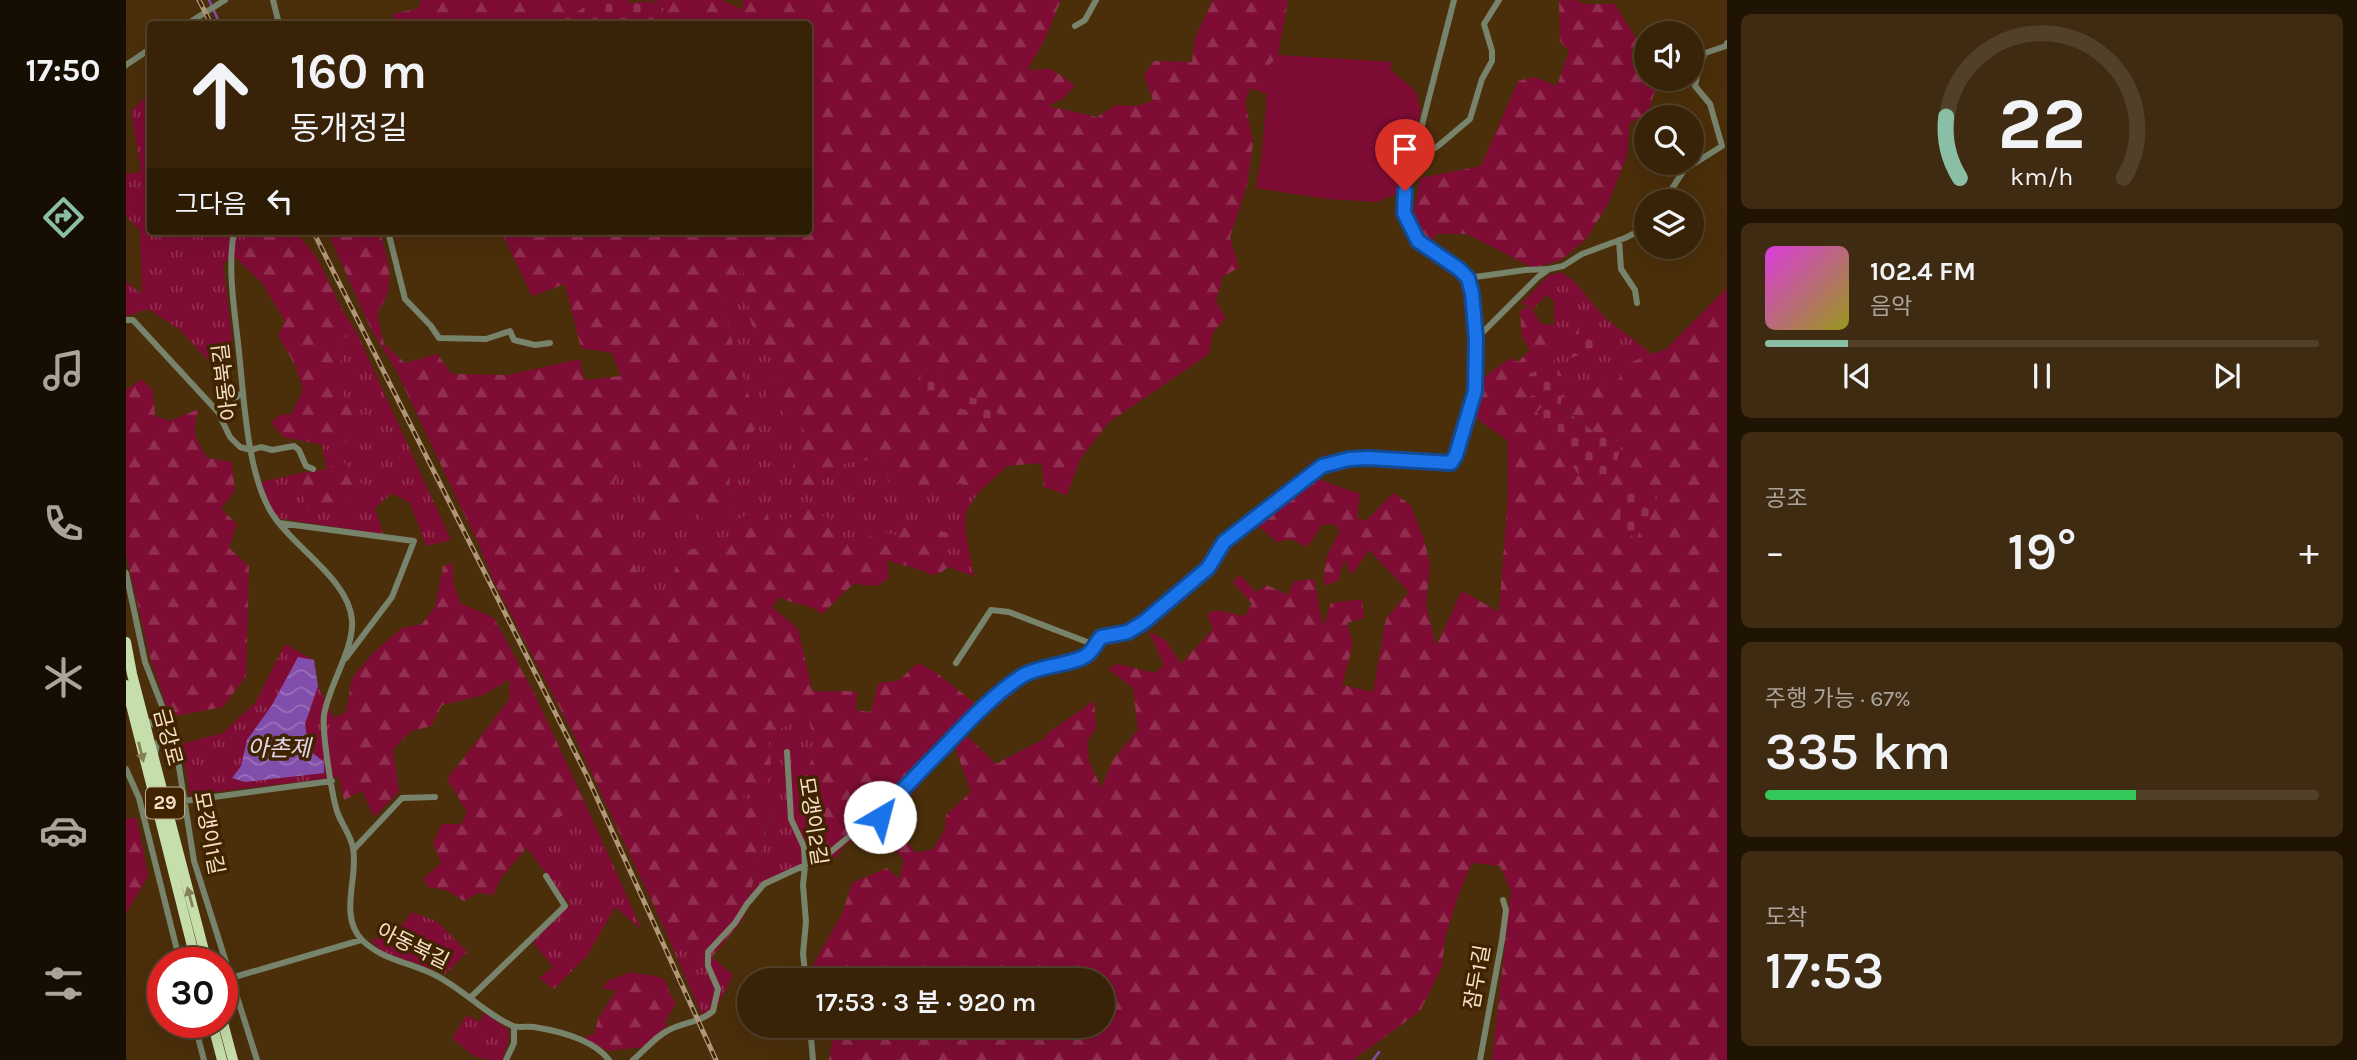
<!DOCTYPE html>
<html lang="ko">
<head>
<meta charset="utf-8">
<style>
  body { margin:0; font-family:Karla,"Noto Sans KR",sans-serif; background:#3f2b12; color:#f1f3f6; height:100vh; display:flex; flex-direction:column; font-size:26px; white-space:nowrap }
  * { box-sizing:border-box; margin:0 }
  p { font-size:23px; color:#aba49c }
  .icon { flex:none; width:38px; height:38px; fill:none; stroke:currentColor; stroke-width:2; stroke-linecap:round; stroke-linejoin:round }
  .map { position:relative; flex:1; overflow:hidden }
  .side { display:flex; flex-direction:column; gap:14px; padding:14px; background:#1f1304; width:630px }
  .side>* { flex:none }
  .guide { position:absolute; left:21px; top:21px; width:665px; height:214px; border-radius:7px; box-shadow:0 7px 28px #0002,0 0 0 2px #524029; background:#382308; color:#f1f3f6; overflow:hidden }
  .buttons { position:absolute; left:1508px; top:21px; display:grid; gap:14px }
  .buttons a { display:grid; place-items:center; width:70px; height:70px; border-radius:50%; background:#382308; box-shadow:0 7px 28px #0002,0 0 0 2px #524029; font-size:35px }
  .speed { position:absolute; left:21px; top:947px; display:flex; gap:14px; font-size:35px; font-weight:700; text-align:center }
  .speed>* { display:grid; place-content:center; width:91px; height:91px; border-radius:50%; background:#382308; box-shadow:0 7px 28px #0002,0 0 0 2px #524029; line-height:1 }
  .speed .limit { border:10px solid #d22; background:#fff; color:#111 }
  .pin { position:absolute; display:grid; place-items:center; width:60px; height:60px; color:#fff; margin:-72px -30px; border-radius:50% 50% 50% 0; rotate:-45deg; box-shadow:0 0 7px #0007 }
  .pin .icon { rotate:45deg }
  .me { position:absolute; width:77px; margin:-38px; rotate:37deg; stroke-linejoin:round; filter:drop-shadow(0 0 5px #0008) }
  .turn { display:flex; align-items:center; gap:24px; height:147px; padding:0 28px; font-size:32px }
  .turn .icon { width:91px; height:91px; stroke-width:2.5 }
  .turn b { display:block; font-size:49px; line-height:60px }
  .then { display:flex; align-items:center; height:66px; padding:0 28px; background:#0003; gap:14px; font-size:26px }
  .big { font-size:52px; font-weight:600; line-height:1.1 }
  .side .card { flex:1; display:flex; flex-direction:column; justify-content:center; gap:10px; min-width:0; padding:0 24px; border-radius:10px; background:#3f2b12 }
  .side .dial { align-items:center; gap:0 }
  .dial svg { height:182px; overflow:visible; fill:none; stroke:#524029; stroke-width:7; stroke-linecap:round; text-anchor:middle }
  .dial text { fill:#f1f3f6; stroke:none }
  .song { display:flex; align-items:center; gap:21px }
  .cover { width:84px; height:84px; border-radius:10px; background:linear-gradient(135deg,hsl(300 70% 55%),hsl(60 70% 35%)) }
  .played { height:7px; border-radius:4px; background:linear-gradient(90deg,#8abfa5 15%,#524029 15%) }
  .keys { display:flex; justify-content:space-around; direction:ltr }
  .heat { display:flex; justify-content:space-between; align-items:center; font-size:38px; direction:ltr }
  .charge { height:10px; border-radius:5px; background:linear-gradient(90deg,#34c759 67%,#524029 0) }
  .trip { position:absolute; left:611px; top:968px; width:378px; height:70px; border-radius:35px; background:#382308; box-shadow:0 7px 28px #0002,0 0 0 2px #524029; font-weight:600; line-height:70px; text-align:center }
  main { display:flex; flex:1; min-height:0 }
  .tabs { display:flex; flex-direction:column; width:126px; justify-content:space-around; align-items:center; background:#160e03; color:#aba49c }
  .tabs .icon { width:49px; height:49px }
  .tabs .selected { color:#8abfa5 }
  .tabs b { font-size:32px; color:#f1f3f6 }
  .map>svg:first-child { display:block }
</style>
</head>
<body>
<main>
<nav class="tabs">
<b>17:50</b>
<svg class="icon selected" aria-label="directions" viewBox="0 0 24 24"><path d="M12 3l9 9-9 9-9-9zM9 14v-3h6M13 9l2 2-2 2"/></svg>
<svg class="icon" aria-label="music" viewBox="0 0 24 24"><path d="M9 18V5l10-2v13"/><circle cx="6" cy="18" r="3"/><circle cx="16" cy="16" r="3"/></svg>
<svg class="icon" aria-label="phone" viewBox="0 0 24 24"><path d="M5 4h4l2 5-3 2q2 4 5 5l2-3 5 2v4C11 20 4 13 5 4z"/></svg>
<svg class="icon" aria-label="climate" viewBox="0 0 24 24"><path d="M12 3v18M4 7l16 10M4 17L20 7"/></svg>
<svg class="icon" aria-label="car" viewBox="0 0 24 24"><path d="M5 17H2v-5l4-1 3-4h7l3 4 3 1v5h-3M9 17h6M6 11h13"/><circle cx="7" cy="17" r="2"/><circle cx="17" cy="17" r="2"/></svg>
<svg class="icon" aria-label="filters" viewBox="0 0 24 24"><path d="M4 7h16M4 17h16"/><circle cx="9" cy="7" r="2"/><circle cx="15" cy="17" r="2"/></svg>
</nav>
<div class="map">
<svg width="1601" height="1060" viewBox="0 0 1601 1060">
  <defs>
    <pattern id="grass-tufts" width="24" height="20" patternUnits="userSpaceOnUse" patternTransform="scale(1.75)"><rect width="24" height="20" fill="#7f0c35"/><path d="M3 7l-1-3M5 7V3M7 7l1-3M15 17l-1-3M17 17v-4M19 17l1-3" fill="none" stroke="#922f51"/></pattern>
    <pattern id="forest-firs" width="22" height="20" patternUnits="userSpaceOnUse" patternTransform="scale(1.75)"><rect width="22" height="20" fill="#7f0c35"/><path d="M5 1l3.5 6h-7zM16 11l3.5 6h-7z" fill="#922f51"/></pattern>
    <pattern id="cemetery-stones" width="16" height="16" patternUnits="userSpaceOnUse" patternTransform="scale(1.75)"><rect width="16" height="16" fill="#7f0c35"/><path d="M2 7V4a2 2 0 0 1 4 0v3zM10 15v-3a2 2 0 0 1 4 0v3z" fill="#922f51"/></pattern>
    <pattern id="water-waves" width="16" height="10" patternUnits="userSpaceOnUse" patternTransform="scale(1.75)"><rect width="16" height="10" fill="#824eab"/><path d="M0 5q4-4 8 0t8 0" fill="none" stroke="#9b70b9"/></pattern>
  </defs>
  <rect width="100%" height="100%" fill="#4b2f0a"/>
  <path fill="url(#grass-tufts)" d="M24 93V231H128L110 258 97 263 107 346 81 359 53 329 22 309 0 316V281L16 294 14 231 0 216V174L15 172 5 111Z
    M617 267 625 323 655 370 680 431 667 446V477L679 493C689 484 701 470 713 465 751 448 788 475 822 490L834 483 852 493 840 512 839 529 848 576 822 567 818 556 811 547 821 541 822 533 791 525 777 526 770 536 755 532 736 540 719 538 706 520 645 529 640 508 613 538 558 551 537 595 523 597 494 533 459 519 511 450 525 539 566 498 603 514 604 464 632 425 606 341 597 303Z
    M1435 272 1448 281 1478 317 1526 354 1505 362 1488 385 1439 381 1429 365 1428 301 1421 295 1406 310 1404 306 1395 304 1422 276Z
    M230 331 325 540 300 546 284 503 266 493 249 508 257 534 149 518 135 482 180 472 175 492 201 469 195 444 214 448 210 384 202 371 214 341Z
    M159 644 188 660 192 686 208 718 213 777 64 795 56 744 97 733 129 703Z
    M682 716 688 740 675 828 684 859 624 897 645 813 615 796 630 791 641 733Z
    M460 805 516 930 489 907 461 956 428 989 413 978 427 967 407 942 444 905 400 847 424 821Z
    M286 912 312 922 341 952 319 974 255 951 245 940 271 932Z
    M536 923 573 960 586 957 607 975 586 1017 575 1013Z
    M358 1013 383 1030 382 1043 376 1060C348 1060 346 1055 326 1038L341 1015 354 1022Z"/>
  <path fill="url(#forest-firs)" d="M295 0H471L430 24H270L267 14 293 8Z
    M526 0H596L617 10V0H935L918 41 901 70 925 69 949 85 938 98 922 106 971 117 990 105 1010 106 1027 101 1018 75 1028 61 1066 62 1069 38 1087 0H1162L1152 55 1125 88 1119 101 1127 143 1121 186 1104 237 1113 268 1097 276 1090 301 1100 318 1087 332 1083 354 983 422 954 459 941 495 918 487 916 463 881 466 852 493 834 483C810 498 787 491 762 481L758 461C715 457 709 467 679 494L667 477V446L679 431 639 397 655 370 625 323 617 268 597 303 606 341 632 425 604 464 603 514 578 524 565 499 525 540 511 451 460 518 494 533 523 597 537 595 558 551 613 538 609 520 640 508 645 529 679 508 706 520 719 538 736 540 755 532 770 535 777 526 791 525 823 533 821 541 811 547 818 556 822 567 816 572 805 575C792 567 776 566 761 560L763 577 752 586 727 584 696 614C682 602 669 606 654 597L646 607 672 629 686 690C701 694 716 689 731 692L730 710 745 712 752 683 772 681 792 663 811 673 851 705 790 790 757 822 719 845 710 857 684 859 674 828 688 740 682 717 642 733 646 776 630 791 616 796 645 812 618 918 586 957 573 960 536 923 446 731 367 580 353 545 269 368 246 331 201 231H254C262 262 272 284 251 313L258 344 279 363 311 354 326 374 382 375 454 359 458 380 495 376 486 353 455 348 439 284 406 296 375 231H682V24H527L538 9Z
    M1433 0H1450L1458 4H1489L1521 57V79H1533L1521 116 1504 122 1501 156 1482 204 1460 239 1435 260 1407 268 1341 234H1310L1307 241 1296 238 1288 210 1294 178 1355 166 1392 81 1409 77 1431 86 1443 51 1434 41Z
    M128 231H169L190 256 218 313 230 331 214 341 216 360 202 371 236 424 214 448 157 437 145 422 156 414 165 415 177 390 170 367 152 335 159 321 136 283 110 258Z
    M1601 288V1060H1366L1385 891 1374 866 1346 863 1333 893 1319 938 1316 967 1294 1011 1227 1060H703L707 1036 691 1026H976V980H687L686 967 716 914 726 883 761 868 773 879 778 860 763 845 781 842 790 853 807 849 819 829 820 815 845 792 828 744 842 737 870 764 918 739 923 732 968 701 970 728 961 741 963 761 975 788 987 760 1012 730 1007 688 982 669 991 664 1029 673 1038 665 1023 631 1039 640 1055 664 1087 629 1081 614 1090 610 1119 616 1126 604 1107 582 1114 575 1130 592 1141 585 1162 595 1168 581 1188 579 1197 627 1205 603 1236 599 1238 618 1221 623 1227 644 1216 685 1247 692 1260 619 1283 592 1243 550 1226 575 1218 559 1213 580 1199 586C1196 565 1202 550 1214 532L1209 524 1196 525 1181 547 1165 539 1151 542 1132 526 1186 477 1234 494 1231 518 1240 521 1267 493 1284 504 1298 539 1304 565 1300 605 1310 646 1336 591 1373 612 1382 496V441L1349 417 1357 378 1384 358 1392 362 1404 350 1396 336 1394 310 1404 306 1415 324 1428 325 1429 365 1399 375 1402 398 1429 393 1411 412 1454 477 1496 443 1470 433 1434 406 1439 381 1488 385 1505 362 1540 349Z
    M16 379 27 391 29 416 44 421 73 409C65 433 69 437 81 458L106 462 109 490 95 509 111 524 103 548 123 566 120 676 97 707 44 717 24 657 0 554V390Z
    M217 461 238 486C221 507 209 514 182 511L175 492 180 472 201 469Z
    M327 563V582L334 603 368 618 409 695 460 805 424 821 375 878 367 895 353 893 338 901 320 890 302 887 297 879 315 863 307 843 316 824H336L341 812 321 779 383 700 384 679 358 695 316 705 305 726 285 731 267 749 273 792 248 817 236 791 218 800 209 760 208 718 220 712 226 678 248 652 276 628 296 624 309 607 317 566Z
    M0 818H11L22 876 0 914Z
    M504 972C516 975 528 974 539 980L544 994 550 1003 539 1022 541 1026 517 1047 482 1051 459 1039 461 1036 469 1033 472 1019 490 991 476 988 482 981Z"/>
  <path fill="url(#cemetery-stones)" d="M471 0H503V4C518 0 525 0 538 9L527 24H430Z
    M1454 325 1471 329 1474 344 1444 359V345Z
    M796 363 814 370 819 386 807 398 793 391Z
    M1429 365 1439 381 1434 407 1470 433 1496 443 1485 483 1454 477 1411 412 1428 394 1402 398 1399 375Z
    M835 395 857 400 876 417 861 429 852 414 830 407Z
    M1505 492 1524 493 1531 496C1528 511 1516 525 1510 539 1496 530 1494 518 1490 502Z"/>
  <path fill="#7f0c35" d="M1152 55 1266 62 1264 69 1290 92 1295 111 1273 193 1250 202 1202 199 1130 188 1136 153 1141 94 1125 88Z"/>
  <path fill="url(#water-waves)" d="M172 657 188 660 192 686 179 724 183 750 198 762V773L119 782 106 778 115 766 121 740 146 705Z"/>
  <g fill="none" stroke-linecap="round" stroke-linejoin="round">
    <path stroke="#824eab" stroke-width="2.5" d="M83 0 94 24
      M1247 1060 1253 1052"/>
    <path stroke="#78836c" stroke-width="6" d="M147 0 153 24
      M61 24 99 0
      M949 26 959 20 970 0
      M0 65 24 49
      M1287 161 1312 146 1344 119 1356 79 1366 61V51L1358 24 1373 0
      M1538 201 1558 170 1596 146 1584 104 1569 86 1573 67 1579 53 1600 46 1601 43
      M108 231C101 271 109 312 113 352 118 399 121 472 145 512 166 547 223 579 226 620 228 650 203 684 198 715 196 732 206 798 212 814 217 826 225 836 227 848 233 877 212 915 236 940 256 960 283 962 307 974 335 987 360 1015 387 1026 393 1028 401 1026 408 1027 433 1031 467 1039 483 1060
      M262 231 279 299 305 326 313 338 360 339 384 331 388 340 409 345 424 343
      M1493 240 1495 269 1509 290 1511 303
      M1342 278 1399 270 1423 269
      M0 320H7L92 412 104 437 114 447 125 450 135 447 146 450 168 446 173 450 180 466 187 469
      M1350 339 1412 277 1423 269 1437 266 1456 254 1499 238 1521 227
      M92 412 117 392
      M153 523 288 541 266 597 220 658
      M0 573 19 662 36 706 39 733
      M830 663 865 610 883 612 969 645
      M18 719 45 735 50 748 68 861 131 1060
      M661 752 665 819 678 847 679 866 677 885 680 922 677 954 680 980
      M29 755 31 743 39 733
      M0 769 13 798 54 962
      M58 801 206 781
      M228 849 276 798 309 797
      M105 978 235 940
      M344 998 439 906 420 876
      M98 1001 111 995
      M68 1022 78 1060
      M684 1026 687 1060
      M380 1060 388 1043V1027
      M507 1060C519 1050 528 1038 541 1031 556 1022 574 1023 587 1011L592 989 582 966V952L609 923 621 904 638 884 701 855 732 829 754 817 776 788 803 760 832 730 883 686 912 668 947 661 962 655 975 637 1002 632 1018 622 1082 568 1098 542 1124 524 1185 473 1197 466 1223 459 1242 458 1325 463 1330 455 1349 391 1350 339 1347 293 1342 278 1333 269 1292 241 1277 213 1279 191 1328 0
      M1354 1060 1376 940 1380 910 1377 900"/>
    <path stroke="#c6deaa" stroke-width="10" d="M0 642 6 674 81 962
      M0 685 70 962
      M96 1019 107 1060
      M86 1022 96 1060"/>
    <defs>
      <path id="rail" d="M73 0 85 24
        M187 231 461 776 590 1060"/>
    </defs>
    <use href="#rail" stroke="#b0977a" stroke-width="5"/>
    <use href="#rail" stroke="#402400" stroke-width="2.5" stroke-dasharray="8" stroke-linecap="butt"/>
  </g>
  <defs><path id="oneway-solid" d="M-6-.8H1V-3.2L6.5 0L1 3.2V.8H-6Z" transform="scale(1.75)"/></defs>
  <g fill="#838155">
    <use href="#oneway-solid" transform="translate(15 752) rotate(76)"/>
    <use href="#oneway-solid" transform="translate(64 897) rotate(-105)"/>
  </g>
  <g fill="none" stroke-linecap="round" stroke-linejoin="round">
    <defs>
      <path id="route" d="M754 817C774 790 797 769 820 745 843 721 868 694 896 676 916 664 950 665 962 654 967 650 971 642 975 637L1002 632 1018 622 1082 568 1098 542 1196 466 1223 459 1242 458 1325 463 1330 455 1349 391 1350 339 1346 293 1342 278 1333 269 1292 241 1278 213 1279 191"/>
    </defs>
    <use href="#route" stroke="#114b97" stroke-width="18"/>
    <use href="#route" stroke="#1a73e8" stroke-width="12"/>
  </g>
  <g text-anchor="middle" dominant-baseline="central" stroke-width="7" stroke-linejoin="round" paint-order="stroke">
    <rect fill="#402400" stroke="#c0a88d" stroke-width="2" x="20" y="787.5" width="38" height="31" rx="5"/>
    <g font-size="19" font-weight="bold" fill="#f7e0c9">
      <text x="39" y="803">29</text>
    </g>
    <g font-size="21" fill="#f7e0c9" stroke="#402400">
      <text transform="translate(99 382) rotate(-97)">아동북길</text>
      <text transform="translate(42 737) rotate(75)">금강로</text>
      <text transform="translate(687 821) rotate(81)">모갱이2길</text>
      <text transform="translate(83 833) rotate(79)">모갱이1길</text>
      <text transform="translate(287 946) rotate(26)">아동북길</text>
      <text transform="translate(1351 977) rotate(-80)">잠두1길</text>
    </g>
    <g font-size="23" font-style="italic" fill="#e2d6ee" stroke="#402400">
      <text x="153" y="748">아촌제</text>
    </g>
  </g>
</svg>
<div class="buttons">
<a><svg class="icon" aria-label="sound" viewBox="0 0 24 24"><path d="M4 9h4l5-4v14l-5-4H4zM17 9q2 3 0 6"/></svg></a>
<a><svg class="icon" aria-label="search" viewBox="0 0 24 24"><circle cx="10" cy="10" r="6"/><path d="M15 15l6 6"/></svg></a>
<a><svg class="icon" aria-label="layers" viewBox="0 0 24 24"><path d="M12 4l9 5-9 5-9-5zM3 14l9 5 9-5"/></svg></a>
</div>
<div class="speed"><div class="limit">30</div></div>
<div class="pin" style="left:1279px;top:191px;background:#d93025"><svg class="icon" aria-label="arrive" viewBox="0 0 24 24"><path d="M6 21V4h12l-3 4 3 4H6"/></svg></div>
<svg class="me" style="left:754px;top:817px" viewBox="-20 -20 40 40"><circle r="19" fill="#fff"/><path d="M0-13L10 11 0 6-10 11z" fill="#1a73e8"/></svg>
<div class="trip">17:53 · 3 분 · 920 m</div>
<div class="guide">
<div class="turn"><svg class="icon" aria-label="ahead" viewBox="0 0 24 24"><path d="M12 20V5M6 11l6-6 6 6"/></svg><div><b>160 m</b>동개정길</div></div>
<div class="then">그다음<svg class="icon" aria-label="left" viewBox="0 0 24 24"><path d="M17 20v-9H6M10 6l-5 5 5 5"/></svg></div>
</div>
</div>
<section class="side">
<div class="card dial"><svg viewBox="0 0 100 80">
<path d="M14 69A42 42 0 1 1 86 69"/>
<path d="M14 69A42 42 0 0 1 8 42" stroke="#8abfa5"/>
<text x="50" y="56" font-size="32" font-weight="700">22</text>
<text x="50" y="72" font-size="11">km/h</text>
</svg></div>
<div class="card">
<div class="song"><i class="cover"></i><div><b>102.4 FM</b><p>음악</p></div></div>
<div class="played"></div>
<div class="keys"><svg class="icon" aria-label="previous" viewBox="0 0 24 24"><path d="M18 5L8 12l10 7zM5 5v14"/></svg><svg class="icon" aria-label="pause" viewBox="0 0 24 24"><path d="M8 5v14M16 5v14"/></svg><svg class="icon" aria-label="next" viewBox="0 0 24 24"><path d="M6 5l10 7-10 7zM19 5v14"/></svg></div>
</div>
<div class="card"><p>공조</p>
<div class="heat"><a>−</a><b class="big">19°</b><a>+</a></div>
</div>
<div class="card"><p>주행 가능 · 67%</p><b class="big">335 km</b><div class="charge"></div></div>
<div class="card"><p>도착</p><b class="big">17:53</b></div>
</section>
</main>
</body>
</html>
